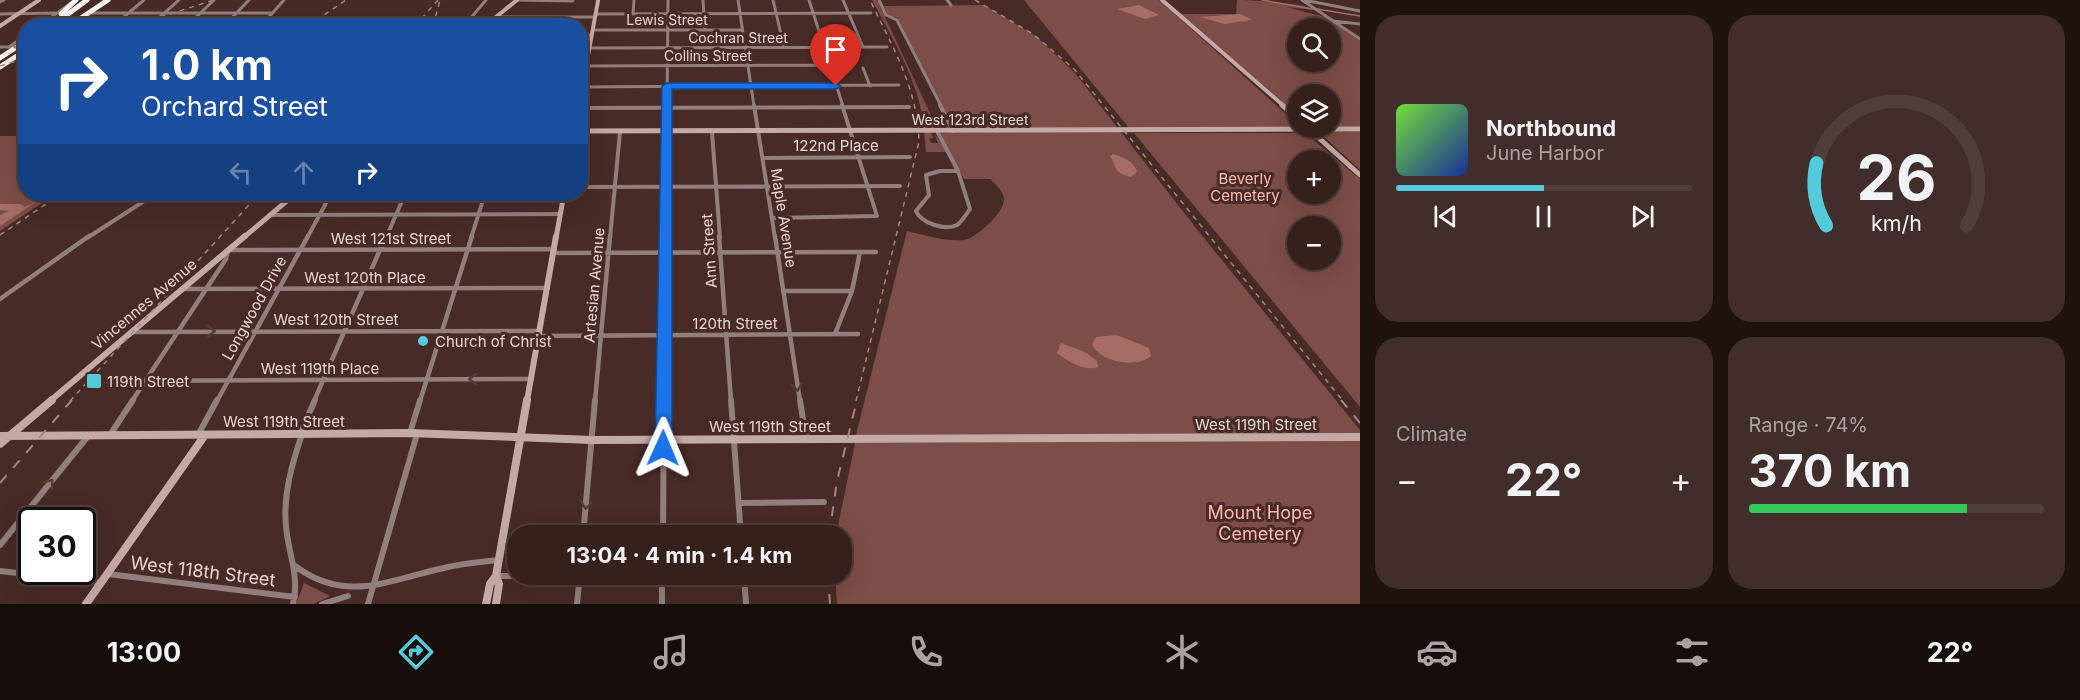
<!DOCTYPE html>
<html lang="en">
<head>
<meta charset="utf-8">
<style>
  body { margin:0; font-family:Inter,sans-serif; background:#412d29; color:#f1f3f6; height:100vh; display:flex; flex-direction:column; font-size:22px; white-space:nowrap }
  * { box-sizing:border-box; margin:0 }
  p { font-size:20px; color:#aaa3a3 }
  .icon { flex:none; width:33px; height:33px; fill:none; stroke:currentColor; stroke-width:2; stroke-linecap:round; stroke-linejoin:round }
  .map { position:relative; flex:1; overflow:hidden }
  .panel { display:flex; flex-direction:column; gap:15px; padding:15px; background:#1e120f; width:720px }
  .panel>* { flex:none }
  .top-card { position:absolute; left:18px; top:18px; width:570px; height:183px; border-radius:24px; box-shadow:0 6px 24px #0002,0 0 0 2px #503e3b; background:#1a4fa0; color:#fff; overflow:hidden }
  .fabs { position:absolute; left:1287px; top:18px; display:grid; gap:12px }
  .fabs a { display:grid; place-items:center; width:54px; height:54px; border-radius:50%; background:#36201c; box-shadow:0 6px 24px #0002,0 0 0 2px #503e3b; font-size:30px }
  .speed { position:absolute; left:18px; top:507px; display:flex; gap:12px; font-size:30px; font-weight:700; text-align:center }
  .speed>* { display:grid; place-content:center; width:78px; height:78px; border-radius:50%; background:#36201c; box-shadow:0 6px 24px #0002,0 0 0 2px #503e3b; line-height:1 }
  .speed .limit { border:3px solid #111; border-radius:9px; background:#fff; color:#111 }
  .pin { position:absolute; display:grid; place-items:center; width:51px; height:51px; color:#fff; margin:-62px -26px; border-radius:50% 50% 50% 0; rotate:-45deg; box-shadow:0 0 6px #0007 }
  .pin .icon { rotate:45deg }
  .me { position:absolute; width:66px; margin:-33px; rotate:1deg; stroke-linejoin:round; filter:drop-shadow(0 0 4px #0008) }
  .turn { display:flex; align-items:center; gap:21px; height:126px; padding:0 24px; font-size:27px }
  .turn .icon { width:78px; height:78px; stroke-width:2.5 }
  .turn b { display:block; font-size:42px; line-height:51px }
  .lanes { display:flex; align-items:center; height:57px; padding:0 24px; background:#0003; justify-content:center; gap:30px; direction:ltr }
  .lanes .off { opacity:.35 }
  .big { font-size:45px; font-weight:700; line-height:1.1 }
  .panel .card { flex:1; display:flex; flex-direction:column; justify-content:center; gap:9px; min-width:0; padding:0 21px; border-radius:24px; background:#412d29 }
  .panel .dial { align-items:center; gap:0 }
  .dial svg { height:156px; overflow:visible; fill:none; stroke:#503e3b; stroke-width:7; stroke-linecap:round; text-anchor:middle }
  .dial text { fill:#f1f3f6; stroke:none }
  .song { display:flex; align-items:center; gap:18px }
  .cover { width:72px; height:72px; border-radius:9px; background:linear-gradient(135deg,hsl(100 70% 55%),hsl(230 70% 35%)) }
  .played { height:6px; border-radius:3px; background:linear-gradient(90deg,#53cbdb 50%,#503e3b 50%) }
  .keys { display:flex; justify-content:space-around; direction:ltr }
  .heat { display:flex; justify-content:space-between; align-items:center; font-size:33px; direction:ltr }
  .charge { height:9px; border-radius:4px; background:linear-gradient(90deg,#34c759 74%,#503e3b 0) }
  .panel .tiles { flex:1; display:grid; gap:15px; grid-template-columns:repeat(2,1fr) }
  .trip { position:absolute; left:507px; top:525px; width:345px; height:60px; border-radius:24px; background:#36201c; box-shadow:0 6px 24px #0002,0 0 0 2px #503e3b; font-weight:700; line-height:60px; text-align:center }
  .tabs { display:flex; height:96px; justify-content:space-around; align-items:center; background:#160d0b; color:#aaa3a3 }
  .tabs .icon { width:42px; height:42px }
  .tabs .selected { color:#53cbdb }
  .tabs b { font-size:27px; color:#f1f3f6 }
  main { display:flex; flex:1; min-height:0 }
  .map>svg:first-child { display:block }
</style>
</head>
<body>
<main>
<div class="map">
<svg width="1360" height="604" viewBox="0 0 1360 604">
  <rect width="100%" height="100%" fill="#482a26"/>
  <path fill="#7d4d47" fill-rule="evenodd" d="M872 0H877L938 130 923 129C923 88 891 36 872 0Z
    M1024 0H1159L1297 124V127L1129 128Z
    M1237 0C1252 0 1305 3 1315 10L1286 7 1325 17 1360 41V127H1331L1330 94H1298L1297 114 1180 14H1236ZM1298 28H1330V62H1298Z
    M984 5 1037 37 1074 72 1200 233 1360 430V434L856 435 907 231C925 235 946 242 964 240 976 239 1006 211 1004 198 1003 191 995 184 990 179H964L950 152H926L924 132H931L933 138 929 139 931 143H938L934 133 942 144H945L941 133 955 132 898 18 888 15 884 6Z
    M1328 132H1360V170L1322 135Z
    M1134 133H1305L1360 179V407ZM1298 160H1330V194H1298ZM1298 226H1330V260H1298Z
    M0 136H25L26 194H55L0 231Z
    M1360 439V604H837L835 575 842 574V536L836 535 838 526 855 443Z
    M304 583 328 595 329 597 313 604H296Z"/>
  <path fill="#a56d66" d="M1139 5 1159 15 1145 19 1117 9Z
    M1241 14 1252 20 1224 24 1200 17Z
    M1113 154C1124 157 1135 162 1137 172L1131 177C1112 173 1117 166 1110 156Z
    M37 201 0 226V215L9 211 0 210V204H21L25 207Z
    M1117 335 1149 348 1151 356C1137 369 1099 362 1092 344L1096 337Z
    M1061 343 1085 352 1097 361 1098 367C1085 372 1067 361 1057 353Z"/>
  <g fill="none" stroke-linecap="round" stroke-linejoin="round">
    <path stroke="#a56d66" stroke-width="1.5" d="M1262 0 1312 9
      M1317 9 1360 16"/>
    <path stroke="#907f7d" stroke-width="3" d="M516 0 573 1
      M703 0 705 30
      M738 0 754 106
      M773 0 784 47
      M809 0 843 106
      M843 0 863 47
      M879 0 886 15 897 20 941 106
      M947 0 951 5
      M1302 0 1360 39
      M1304 0 1360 11
      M0 2 4 0
      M91 13H272
      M0 14 55 13
      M595 14 871 13
      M633 14 634 0
      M495 17H595
      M1333 21 1360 24
      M39 26 71 3
      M76 26 85 18
      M113 26 144 0
      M150 26 179 0
      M187 26 214 0
      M224 26 249 0
      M261 26 284 0
      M464 26 486 0
      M593 30H742
      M580 35H592
      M0 47H12
      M9 47 26 35
      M590 48 887 47
      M586 66 829 65
      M863 68 870 86
      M580 87 899 85
      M667 106 668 0"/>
    <path stroke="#907f7d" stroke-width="4" d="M754 105 775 238
      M940 105 953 131
      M580 108 909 107
      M937 131 958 171
      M712 132 720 238
      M763 158 910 157
      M940 171H958L970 209C966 214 962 222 957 225 945 231 921 223 916 211L929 195 926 175Z
      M580 187 900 186
      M270 215 560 214
      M772 218 877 216 842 105
      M87 238 155 194
      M307 238 331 194
      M386 238 405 194
      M471 238 485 194
      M610 238 620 132
      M666 238 667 105"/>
    <path stroke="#907f7d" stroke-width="4.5" d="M719 236 731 401
      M775 236 800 401
      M554 253 876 252
      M182 289 548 288
      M783 291H852
      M0 299 89 236
      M132 332 540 331
      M835 334 852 291 860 252
      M539 336 858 334
      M108 381 532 379
      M132 401 226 259 228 250 555 249
      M217 401 308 236
      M314 401 386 236
      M420 401 472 236
      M595 401 610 236
      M664 401 666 236"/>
    <path stroke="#907f7d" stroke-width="6" d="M731 400 741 536
      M800 400 806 439
      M410 433 420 400
      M300 434 315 400
      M110 435 133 400
      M198 435 217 400
      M739 503 824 502
      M583 536 595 400
      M663 536 664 400
      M0 545 88 436
      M295 566C346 604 389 580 444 568 462 563 481 562 499 560
      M0 571 102 583
      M108 574 295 597
      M662 574V604
      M744 574 746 604
      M496 576 819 575
      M293 604C300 576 288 553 286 526 283 494 292 464 302 434
      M322 604 348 596
      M368 604 417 434
      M577 604 580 574"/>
    <path stroke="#c4aaa6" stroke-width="4" d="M1162 0 1284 106
      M0 26 39 0
      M485 26 517 0
      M580 99 598 1"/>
    <path stroke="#c4aaa6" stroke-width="5" d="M1282 105 1298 119
      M1310 130 1360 175
      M580 131 1360 129
      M243 238 295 194
      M556 238 564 194"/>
    <path stroke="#c4aaa6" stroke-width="6" d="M50 401 245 236
      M527 401 556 236"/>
    <path stroke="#c4aaa6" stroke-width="8" d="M0 436 410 433 592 440 1360 437
      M0 444 52 400
      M86 604 205 435
      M486 604 490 584 496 576
      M496 604 499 584 496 576 527 400"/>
    <path stroke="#faf2f0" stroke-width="5" d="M61 14 76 0
      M52 26 87 0
      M69 26 108 0
      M0 58 26 41
      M0 67 26 50"/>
    <path stroke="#a18885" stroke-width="1.5" stroke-dasharray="5 5" stroke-linecap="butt" d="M975 0 1033 34 1074 69 1343 401
      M132 26 214 0
      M308 26 346 0
      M415 26 438 0
      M433 26 440 0
      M0 66 26 58
      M0 235 61 194
      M70 401 259 194
      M856 401 919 142C918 89 892 46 870 0"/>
    <path stroke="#a18885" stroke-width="2" stroke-dasharray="10 10" stroke-linecap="butt" d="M1341 400 1360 423
      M0 483 72 400
      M829 536 837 481 857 400
      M828 574 830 604"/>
    <path stroke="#907f7d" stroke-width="3" d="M15 47H26"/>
  </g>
  <defs><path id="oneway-chevron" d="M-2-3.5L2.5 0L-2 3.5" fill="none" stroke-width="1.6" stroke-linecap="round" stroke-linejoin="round" transform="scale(1.5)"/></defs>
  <g stroke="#563b37">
    <use href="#oneway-chevron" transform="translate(211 331)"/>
    <use href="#oneway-chevron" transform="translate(473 379) rotate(180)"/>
    <use href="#oneway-chevron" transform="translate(797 387) rotate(81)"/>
    <use href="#oneway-chevron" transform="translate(50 483) rotate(-51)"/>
    <use href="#oneway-chevron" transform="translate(586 505) rotate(95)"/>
  </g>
  <path fill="#1a73e8" stroke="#114b97" stroke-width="1.5" d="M667 83H836L841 86 836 89H672V448L669 453H658L655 448 662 86Z"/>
  <g fill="#53cbdb" stroke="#482a26" stroke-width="2">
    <circle cx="423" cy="341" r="6"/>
    <rect x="86" y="373" width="16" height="16" rx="3"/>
  </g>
  <g text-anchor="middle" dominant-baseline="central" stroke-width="6" stroke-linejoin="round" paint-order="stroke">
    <g font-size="14" fill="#e9d5d2" stroke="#482a26">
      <text x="667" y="19">Lewis Street</text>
      <text x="738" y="37">Cochran Street</text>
      <text x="708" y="55">Collins Street</text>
      <text x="970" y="119">West 123rd Street</text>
    </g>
    <g font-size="15" fill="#e9d5d2" stroke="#482a26">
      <text x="836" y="145">122nd Place</text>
      <text transform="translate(784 218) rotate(81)">Maple Avenue</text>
      <text x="391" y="238">West 121st Street</text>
      <text transform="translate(709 251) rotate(-94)">Ann Street</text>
      <text x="365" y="277">West 120th Place</text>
      <text transform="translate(594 285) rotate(-85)">Artesian Avenue</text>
      <text transform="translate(144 304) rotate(-40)">Vincennes Avenue</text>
      <text transform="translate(254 308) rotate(-61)">Longwood Drive</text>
      <text x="336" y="319">West 120th Street</text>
      <text x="735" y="323">120th Street</text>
      <text x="320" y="368">West 119th Place</text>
      <text x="284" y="421">West 119th Street</text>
      <text x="1256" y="424">West 119th Street</text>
      <text x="770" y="426">West 119th Street</text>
    </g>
    <g font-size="15" fill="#feb8ae" stroke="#482a26">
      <text x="1245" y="178">Beverly<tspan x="1245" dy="17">Cemetery</tspan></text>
    </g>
    <g font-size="15" fill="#e9d5d2" stroke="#482a26" text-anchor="start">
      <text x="435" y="341">Church of Christ</text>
      <text x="107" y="381">119th Street</text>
    </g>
    <g font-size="18" fill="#feb8ae" stroke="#482a26">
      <text x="1260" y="512">Mount Hope<tspan x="1260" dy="21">Cemetery</tspan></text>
    </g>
    <g font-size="18" fill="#e9d5d2" stroke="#482a26">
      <text transform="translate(203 571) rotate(7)">West 118th Street</text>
    </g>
  </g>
</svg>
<div class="fabs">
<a><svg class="icon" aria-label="search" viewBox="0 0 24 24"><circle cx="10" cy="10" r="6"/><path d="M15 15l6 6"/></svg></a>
<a><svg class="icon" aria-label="layers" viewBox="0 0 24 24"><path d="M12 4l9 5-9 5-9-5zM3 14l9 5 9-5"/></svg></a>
<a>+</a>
<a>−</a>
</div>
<div class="speed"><div class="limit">30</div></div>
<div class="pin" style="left:836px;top:86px;background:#d93025"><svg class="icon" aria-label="arrive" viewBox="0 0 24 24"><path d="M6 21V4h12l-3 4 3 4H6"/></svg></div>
<svg class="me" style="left:663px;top:448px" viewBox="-20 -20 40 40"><path d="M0-17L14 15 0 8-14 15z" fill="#1a73e8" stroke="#fff" stroke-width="4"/></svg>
<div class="trip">13:04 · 4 min · 1.4 km</div>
<div class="top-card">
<div class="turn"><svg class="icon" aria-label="right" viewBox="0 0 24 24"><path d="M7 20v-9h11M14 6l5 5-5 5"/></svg><div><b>1.0 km</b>Orchard Street</div></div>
<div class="lanes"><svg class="icon off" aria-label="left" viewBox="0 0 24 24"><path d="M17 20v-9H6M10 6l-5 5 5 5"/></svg><svg class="icon off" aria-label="ahead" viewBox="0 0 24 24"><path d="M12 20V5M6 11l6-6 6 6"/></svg><svg class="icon" aria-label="right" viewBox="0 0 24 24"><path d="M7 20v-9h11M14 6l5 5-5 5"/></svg></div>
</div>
</div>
<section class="panel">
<div class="tiles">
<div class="card">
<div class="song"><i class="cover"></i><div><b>Northbound</b><p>June Harbor</p></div></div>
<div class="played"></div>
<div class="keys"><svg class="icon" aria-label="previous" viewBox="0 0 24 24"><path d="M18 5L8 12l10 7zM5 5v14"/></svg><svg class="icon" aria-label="pause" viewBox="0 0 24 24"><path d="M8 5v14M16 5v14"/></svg><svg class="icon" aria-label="next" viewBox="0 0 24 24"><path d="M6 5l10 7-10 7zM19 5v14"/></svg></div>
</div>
<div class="card dial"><svg viewBox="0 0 100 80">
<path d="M14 69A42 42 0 1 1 86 69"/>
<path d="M14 69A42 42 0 0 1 9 37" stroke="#53cbdb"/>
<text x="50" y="56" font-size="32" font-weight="700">26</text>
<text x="50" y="72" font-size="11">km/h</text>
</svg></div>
<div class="card"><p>Climate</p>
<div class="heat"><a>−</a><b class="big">22°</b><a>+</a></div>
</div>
<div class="card"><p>Range · 74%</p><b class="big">370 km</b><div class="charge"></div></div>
</div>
</section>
</main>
<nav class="tabs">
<b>13:00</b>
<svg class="icon selected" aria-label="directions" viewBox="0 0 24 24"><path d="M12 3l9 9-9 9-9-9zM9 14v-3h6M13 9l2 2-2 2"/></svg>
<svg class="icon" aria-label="music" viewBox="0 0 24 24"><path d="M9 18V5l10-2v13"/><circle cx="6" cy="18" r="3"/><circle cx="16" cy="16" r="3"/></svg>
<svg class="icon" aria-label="phone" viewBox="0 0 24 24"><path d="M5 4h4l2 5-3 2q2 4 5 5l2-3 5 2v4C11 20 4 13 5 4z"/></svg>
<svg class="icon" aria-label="climate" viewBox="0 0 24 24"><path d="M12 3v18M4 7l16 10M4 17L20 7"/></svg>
<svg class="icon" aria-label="car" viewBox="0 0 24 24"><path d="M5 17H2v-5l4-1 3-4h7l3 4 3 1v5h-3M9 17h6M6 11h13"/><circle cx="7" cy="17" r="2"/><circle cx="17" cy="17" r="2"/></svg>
<svg class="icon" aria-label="filters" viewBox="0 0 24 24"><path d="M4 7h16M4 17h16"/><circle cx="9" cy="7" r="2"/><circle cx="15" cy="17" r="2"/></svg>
<b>22°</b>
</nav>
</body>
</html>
